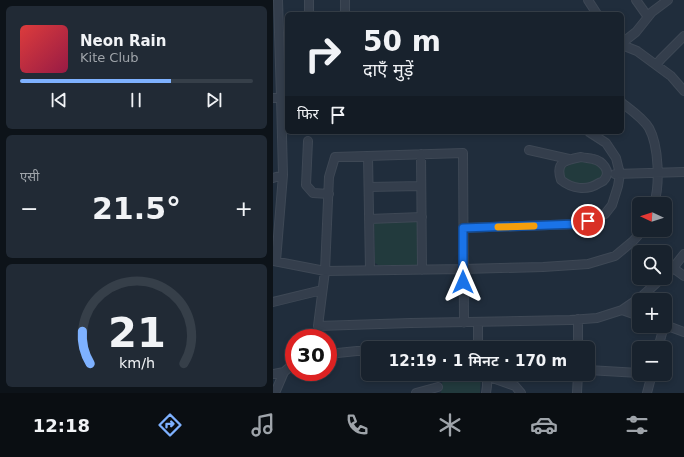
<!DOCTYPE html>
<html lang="hi">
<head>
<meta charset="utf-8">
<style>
  body { margin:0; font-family:"DejaVu Sans","Noto Sans Devanagari",sans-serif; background:#212a35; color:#f1f3f6; height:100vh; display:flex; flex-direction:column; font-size:15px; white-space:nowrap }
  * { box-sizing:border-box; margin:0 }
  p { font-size:13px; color:#9fa4aa }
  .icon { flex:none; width:22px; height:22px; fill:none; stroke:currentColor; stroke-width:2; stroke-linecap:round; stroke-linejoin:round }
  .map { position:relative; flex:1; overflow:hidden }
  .details { display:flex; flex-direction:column; gap:6px; padding:6px; background:#0d1319; width:273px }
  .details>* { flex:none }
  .hud { position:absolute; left:12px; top:12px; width:339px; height:122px; border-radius:6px; box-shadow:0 2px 6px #0003,0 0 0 1px #363f49; background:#18222d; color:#f1f3f6; overflow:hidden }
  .needle { width:26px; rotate:274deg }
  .tools { position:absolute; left:359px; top:197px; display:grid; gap:8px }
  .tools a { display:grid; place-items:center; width:40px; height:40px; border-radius:6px; background:#18222d; box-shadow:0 2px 6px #0003,0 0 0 1px #363f49; font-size:20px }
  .speed { position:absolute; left:12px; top:329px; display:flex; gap:8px; font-size:20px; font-weight:700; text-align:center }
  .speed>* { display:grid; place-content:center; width:52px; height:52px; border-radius:50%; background:#18222d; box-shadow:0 2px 6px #0003,0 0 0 1px #363f49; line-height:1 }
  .speed .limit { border:6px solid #d22; background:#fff; color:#111 }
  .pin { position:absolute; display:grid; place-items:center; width:34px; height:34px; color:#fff; margin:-17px; border:2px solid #fff; border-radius:50%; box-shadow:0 1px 4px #0007 }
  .me { position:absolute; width:44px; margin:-22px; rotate:0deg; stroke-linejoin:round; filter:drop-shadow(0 0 3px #0008) }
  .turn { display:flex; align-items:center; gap:14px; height:84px; padding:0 12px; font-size:18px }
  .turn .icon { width:52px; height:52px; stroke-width:2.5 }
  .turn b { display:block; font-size:28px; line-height:34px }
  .then { display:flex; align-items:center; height:38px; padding:0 12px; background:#0003; gap:8px; font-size:15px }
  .big { font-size:30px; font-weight:600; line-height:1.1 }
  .details .card { flex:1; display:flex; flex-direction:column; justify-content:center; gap:6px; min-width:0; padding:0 14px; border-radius:6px; background:#212a35 }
  .details .dial { align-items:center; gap:0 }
  .dial svg { height:104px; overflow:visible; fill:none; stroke:#363f49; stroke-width:7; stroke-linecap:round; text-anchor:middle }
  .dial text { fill:#f1f3f6; stroke:none }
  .song { display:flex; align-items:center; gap:12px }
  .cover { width:48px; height:48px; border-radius:6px; background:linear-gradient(135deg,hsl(0 70% 55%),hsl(340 70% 35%)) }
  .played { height:4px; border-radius:2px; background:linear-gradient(90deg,#7eb1ff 65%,#363f49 65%) }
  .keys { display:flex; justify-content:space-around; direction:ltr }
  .heat { display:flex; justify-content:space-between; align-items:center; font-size:22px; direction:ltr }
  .trip { position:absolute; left:88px; top:341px; width:234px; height:40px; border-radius:6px; background:#18222d; box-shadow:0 2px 6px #0003,0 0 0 1px #363f49; font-weight:600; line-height:40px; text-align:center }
  .tab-bar { display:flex; height:64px; justify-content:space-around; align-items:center; background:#0a0e12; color:#9fa4aa }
  .tab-bar .icon { width:28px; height:28px }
  .tab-bar .on { color:#7eb1ff }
  .tab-bar b { font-size:18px; color:#f1f3f6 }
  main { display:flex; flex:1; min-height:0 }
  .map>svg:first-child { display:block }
</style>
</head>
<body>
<main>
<section class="details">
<div class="card">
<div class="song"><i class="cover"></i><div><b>Neon Rain</b><p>Kite Club</p></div></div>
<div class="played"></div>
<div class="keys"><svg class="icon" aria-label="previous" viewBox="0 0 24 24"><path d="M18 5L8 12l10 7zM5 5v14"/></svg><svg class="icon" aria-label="pause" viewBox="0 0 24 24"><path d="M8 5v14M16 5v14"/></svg><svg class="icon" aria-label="next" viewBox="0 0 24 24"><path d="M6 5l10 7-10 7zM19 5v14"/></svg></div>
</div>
<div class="card"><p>एसी</p>
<div class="heat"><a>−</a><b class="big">21.5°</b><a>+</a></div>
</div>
<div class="card dial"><svg viewBox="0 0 100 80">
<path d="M14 69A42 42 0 1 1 86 69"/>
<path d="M14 69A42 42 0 0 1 8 44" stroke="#7eb1ff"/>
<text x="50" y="56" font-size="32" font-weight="700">21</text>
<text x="50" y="72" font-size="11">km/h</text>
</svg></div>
</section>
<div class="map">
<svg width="411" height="393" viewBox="0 0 411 393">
  <rect width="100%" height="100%" fill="#202d3c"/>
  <path fill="#223a3d" d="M312 160 330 167 333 174 329 179 311 184 303 183 294 180 291 177V168L301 163Z
    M101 219 146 220 145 265H105L102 263Z
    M170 374H208L207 393H168Z"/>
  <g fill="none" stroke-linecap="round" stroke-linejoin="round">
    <defs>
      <path id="minor" d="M36 0V14
        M72 0V14
        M315 0 324 14
        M363 0 375 17
        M349 43 363 32 379 12 395 0
        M349 45 364 51 398 76 411 91
        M383 65 388 59 411 36
        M0 98H8L5 0
        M349 103C358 110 370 118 376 128 386 146 387 185 381 204
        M35 141 33 185 40 193 56 194
        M256 150 296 159
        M148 154 149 270
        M95 156 97 270
        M308 157C312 158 316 158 320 159 329 161 339 171 331 180 330 182 328 182 326 183 314 191 299 189 288 180 282 162 292 160 308 157Z
        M342 174 411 172
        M0 178 10 175 8 98
        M96 187 148 186
        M96 219 149 217
        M190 228 305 224 324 218 332 214 339 205 345 186 347 174 343 158 333 143 316 132
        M0 261 52 271 190 269 270 267 315 264 342 256 360 241 370 230
        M3 261 10 175
        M400 268 411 276
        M392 276 400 268 411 254
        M0 302 49 290
        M349 310 366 316
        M191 323 190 153 62 157 56 177 52 271 45 326 138 323 297 320 324 318 349 310 368 297 389 278
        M392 325 411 332
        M205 348V322
        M240 348 249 347
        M305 348V319
        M385 348 391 326
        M55 354 84 351H95
        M315 370 366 373
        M0 374 11 372
        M214 376 242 386 248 393
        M2 393 11 372 21 363
        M143 393 165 387
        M213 393 214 386V374
        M304 393 305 374
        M374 393 379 374"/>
    </defs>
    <use href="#minor" stroke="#3e4855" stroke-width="10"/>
    <use href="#minor" stroke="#343e4c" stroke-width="8"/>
  </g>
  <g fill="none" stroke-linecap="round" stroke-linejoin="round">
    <defs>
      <path id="route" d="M190 282V228L305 224 315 221"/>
    </defs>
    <use href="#route" stroke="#114b97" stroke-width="10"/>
    <use href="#route" stroke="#1a73e8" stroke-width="7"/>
    <path stroke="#f59e0b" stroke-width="7" d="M225 227 261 226"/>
  </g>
</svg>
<div class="tools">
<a><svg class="needle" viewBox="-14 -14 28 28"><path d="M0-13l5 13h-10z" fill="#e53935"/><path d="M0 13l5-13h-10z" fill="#9fa4aa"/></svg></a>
<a><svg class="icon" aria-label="search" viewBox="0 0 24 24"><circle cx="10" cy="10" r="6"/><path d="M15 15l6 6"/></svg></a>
<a>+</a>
<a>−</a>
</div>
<div class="speed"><div class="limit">30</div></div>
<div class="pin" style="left:315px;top:221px;background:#d93025"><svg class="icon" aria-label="arrive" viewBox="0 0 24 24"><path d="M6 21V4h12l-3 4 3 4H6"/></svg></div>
<svg class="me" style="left:190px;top:282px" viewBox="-20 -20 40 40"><path d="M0-17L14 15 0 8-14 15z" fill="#1a73e8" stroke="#fff" stroke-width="4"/></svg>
<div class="trip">12:19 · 1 मिनट · 170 m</div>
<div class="hud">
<div class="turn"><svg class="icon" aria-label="right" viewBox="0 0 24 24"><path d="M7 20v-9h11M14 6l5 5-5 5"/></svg><div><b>50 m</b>दाएँ मुड़ें</div></div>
<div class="then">फिर<svg class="icon" aria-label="arrive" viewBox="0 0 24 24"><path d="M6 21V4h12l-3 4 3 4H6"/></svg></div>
</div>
</div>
</main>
<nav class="tab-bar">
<b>12:18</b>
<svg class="icon on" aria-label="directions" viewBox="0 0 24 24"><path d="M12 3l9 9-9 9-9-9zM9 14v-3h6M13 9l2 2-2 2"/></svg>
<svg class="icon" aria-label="music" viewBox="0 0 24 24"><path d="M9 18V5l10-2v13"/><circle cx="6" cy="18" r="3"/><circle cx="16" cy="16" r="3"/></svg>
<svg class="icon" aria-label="phone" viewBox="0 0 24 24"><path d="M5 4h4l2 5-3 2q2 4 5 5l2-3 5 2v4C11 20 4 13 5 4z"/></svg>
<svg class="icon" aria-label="climate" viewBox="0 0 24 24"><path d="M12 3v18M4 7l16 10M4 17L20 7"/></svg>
<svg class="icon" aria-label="car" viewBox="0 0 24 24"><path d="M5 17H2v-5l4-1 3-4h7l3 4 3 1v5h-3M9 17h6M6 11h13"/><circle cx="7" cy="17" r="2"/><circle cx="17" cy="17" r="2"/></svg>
<svg class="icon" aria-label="filters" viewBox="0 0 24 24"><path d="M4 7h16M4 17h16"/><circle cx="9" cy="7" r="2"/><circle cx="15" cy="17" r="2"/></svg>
</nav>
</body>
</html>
